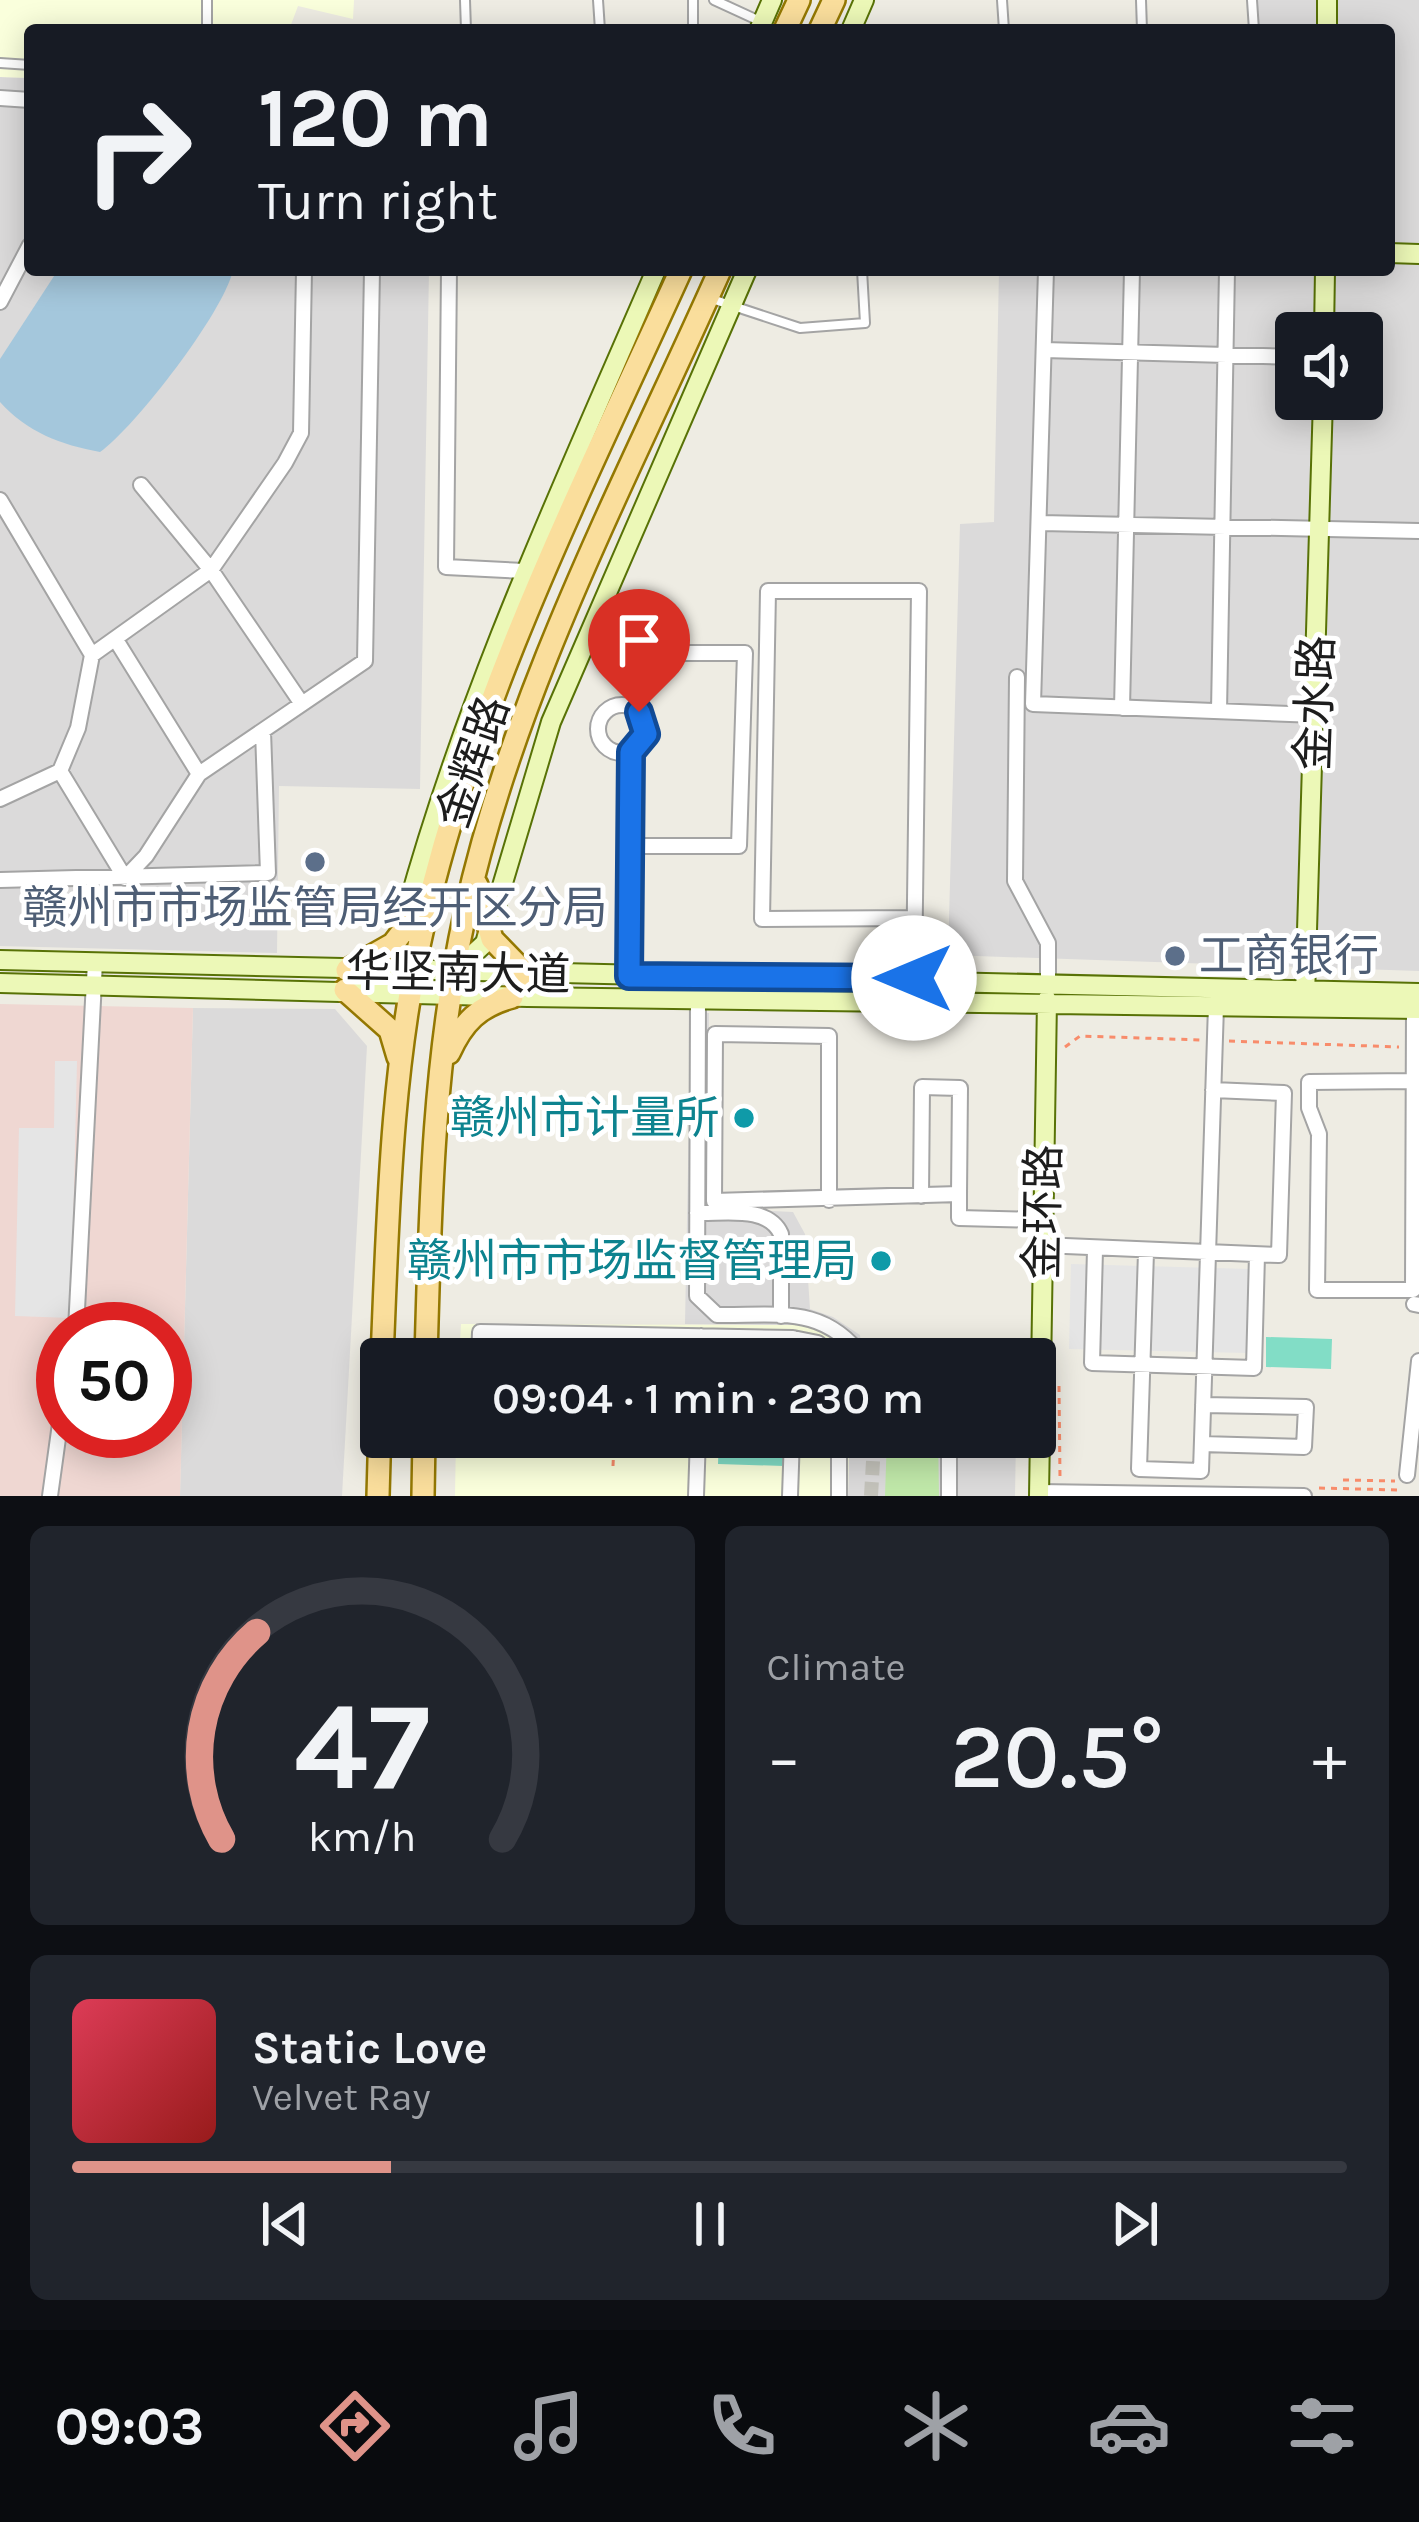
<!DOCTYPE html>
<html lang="en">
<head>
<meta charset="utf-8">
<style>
  body { margin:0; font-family:Karla,"Noto Sans SC",sans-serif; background:#20242c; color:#f1f3f6; height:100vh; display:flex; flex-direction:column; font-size:45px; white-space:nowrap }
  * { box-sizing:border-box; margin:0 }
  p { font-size:39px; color:#9ea1a6 }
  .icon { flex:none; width:66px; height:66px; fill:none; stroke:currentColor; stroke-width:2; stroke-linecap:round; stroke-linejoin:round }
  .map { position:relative; height:1496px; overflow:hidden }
  .panel { display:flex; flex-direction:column; gap:30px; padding:30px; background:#0d0f14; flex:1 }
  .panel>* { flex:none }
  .top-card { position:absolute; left:24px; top:24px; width:1371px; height:252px; border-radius:12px; box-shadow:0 6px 30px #0003; background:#171b24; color:#f1f3f6; overflow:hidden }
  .buttons { position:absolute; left:1275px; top:312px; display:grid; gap:24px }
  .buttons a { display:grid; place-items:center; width:108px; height:108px; border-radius:12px; background:#171b24; box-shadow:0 6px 30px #0003; font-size:60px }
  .speed { position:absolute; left:36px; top:1302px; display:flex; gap:24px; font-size:60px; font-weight:700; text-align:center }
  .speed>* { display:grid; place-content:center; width:156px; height:156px; border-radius:50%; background:#171b24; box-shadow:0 6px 30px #0003; line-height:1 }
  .speed .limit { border:18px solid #d22; background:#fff; color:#111 }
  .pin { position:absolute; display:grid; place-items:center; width:102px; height:102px; color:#fff; margin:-123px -51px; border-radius:50% 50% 50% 0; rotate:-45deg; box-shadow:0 0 12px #0007 }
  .pin .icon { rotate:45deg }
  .me { position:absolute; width:132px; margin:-66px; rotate:270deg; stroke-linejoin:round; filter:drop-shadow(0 0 9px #0008) }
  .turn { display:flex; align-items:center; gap:42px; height:252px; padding:0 36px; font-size:54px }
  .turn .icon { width:156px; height:156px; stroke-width:2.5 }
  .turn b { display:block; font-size:84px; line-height:102px }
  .big { font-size:90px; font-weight:600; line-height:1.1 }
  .panel .widget { flex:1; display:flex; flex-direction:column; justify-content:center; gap:18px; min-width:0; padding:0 42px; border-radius:18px; background:#20242c }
  .panel .dial { align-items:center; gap:0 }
  .dial svg { height:312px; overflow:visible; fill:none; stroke:#363941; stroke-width:7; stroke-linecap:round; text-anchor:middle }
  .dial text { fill:#f1f3f6; stroke:none }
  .song { display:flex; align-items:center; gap:36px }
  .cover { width:144px; height:144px; border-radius:18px; background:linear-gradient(135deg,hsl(350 70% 55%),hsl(0 70% 35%)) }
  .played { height:12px; border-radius:6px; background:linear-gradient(90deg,#df9389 25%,#363941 25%) }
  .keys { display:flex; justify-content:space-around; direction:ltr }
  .heat { display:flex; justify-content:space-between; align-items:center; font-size:66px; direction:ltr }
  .panel .tiles { flex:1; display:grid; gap:30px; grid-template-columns:1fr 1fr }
  .widget:last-child { grid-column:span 2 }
  .trip { position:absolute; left:360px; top:1338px; width:696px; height:120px; border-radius:12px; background:#171b24; box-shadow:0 6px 30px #0003; font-weight:600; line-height:120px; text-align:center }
  .dock { display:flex; height:192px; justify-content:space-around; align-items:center; background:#090b0e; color:#9ea1a6 }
  .dock .icon { width:84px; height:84px }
  .dock .selected { color:#df9389 }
  .dock b { font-size:54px; color:#f1f3f6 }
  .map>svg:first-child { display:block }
</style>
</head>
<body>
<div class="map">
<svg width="1419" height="1496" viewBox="0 0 1419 1496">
  <rect width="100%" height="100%" fill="#eeece3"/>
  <path fill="#dbdada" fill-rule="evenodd" d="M1257 0H1419V971L948 955 960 524 994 522 999 270H1389V30H1258ZM1296 333H1362V399H1296Z
    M0 77 30 78V270H429L420 789 279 786 277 953 0 946Z
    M193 1008 335 1009 367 1046 342 1496H180Z
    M691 1012 709 1013 707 1208 793 1212 805 1234 810 1309 833 1317 860 1335 861 1344 891 1343 897 1359H846L843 1349 814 1327 799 1325 685 1324Z
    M849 1437H1016L1015 1496H848Z"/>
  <path fill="#efd7d2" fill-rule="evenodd" d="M0 1004 193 1008 180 1496H0ZM63 1329H165V1431H63Z"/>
  <path fill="#faffdc" d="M0 0H354L353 19 298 6 289 30H30V78L0 77Z
    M461 1324 799 1325 829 1334 846 1359H459Z
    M456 1437H849L848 1496H455Z"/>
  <path fill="#c0e8a9" d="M887 1437H938L939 1496H885Z"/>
  <path fill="#82ddc6" d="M1266 1337 1332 1339 1331 1369 1266 1367Z
    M719 1437H785L784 1466 718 1464Z"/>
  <path fill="#e5e5e5" d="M55 1061H77L71 1318 15 1316 19 1128H54Z
    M1071 1264 1250 1269 1248 1353 1069 1349Z"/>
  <path fill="#a4c7dc" d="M58 270H233C224 312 135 427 100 452 61 445 27 432 0 402V359Z"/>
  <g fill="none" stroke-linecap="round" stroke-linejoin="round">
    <path stroke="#c4c3bb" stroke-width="14" stroke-dasharray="14 7" stroke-linecap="butt" d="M871 1496 874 1444"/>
    <defs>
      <path id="lane" d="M465 0 466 30
        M598 0 600 30
        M714 0 764 23
        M1002 0 1004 30
        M1141 0 1142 30
        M1252 0 1254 30
        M207 30V0
        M693 30V0
        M0 63 30 65
        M709 298 800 328 865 323 862 270"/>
      <path id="street" d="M0 98 30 100
        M449 270 446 567 524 571
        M1046 270 1033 704 1316 715
        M0 302 30 245
        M1044 350 1296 357
        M141 485 211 570 302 704
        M0 500 92 655 78 728 60 771 0 799
        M1041 523 1419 531
        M116 640 199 774
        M92 655 211 570 285 463 301 433 304 270
        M1017 677 1015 881 1048 943V981
        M598 729a24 24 0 1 1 48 0a24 24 0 1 1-48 0Z
        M1122 708 1132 270
        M1219 711 1227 270
        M60 771 125 878 146 856 199 774 365 661 372 270
        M631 846V752
        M0 880 268 873 263 731
        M913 918 762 919 768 591H919L914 978
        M629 976 631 846H739L745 653H674L647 663 630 706
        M698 999 697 1296 717 1315C778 1316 824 1304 864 1359
        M1414 1081 1309 1082V1108L1319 1134 1317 1290H1413L1414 1009
        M921 1196 922 1087 960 1088 959 1194
        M829 1200V1036L715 1034 714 1201 959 1194V1218L1043 1220
        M697 1213C724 1214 768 1205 781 1234V1316
        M1042 1245 1279 1255 1284 1093 1213 1090
        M1095 1250 1092 1363 1254 1368 1257 1255
        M1146 1252 1139 1469 1201 1471 1216 1006
        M1414 1304 1419 1305
        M76 1329 95 962
        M793 1338 818 1343 834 1359
        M479 1359 480 1332 793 1338V1359
        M700 1359 701 1336
        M839 1437V1496
        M874 1444V1437
        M1202 1444 1304 1447 1306 1407 1203 1405
        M1407 1475 1419 1361
        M1039 1492 1304 1496
        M50 1496 63 1402
        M696 1496 698 1437
        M790 1496 792 1437
        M949 1496V1437"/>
      <path id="secondary" d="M759 30 772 0
        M851 30 864 0
        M1327 30V0
        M1389 253 1419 254
        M1324 333 1325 270
        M409 932 407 910C468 688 565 481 656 270
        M0 960 1419 993
        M453 973 485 943 551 722 747 270
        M0 983 528 997 1419 1009
        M1305 997 1323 399
        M1039 1496 1047 1000"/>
      <path id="primary" d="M785 30 799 0
        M820 30 834 0
        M477 885 492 939 527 975
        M347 970 393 944 424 904
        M345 990 390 1030 398 1057
        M449 1053C463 1022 479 1006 512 997
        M382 1359C388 1214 391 1065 424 923 476 695 585 482 681 270
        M426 1359C430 1209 433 1061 465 914 514 689 627 479 720 270
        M378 1496 381 1389
        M423 1496 424 1437"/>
    </defs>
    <use href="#lane" stroke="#a4a4a4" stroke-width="12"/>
    <use href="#street" stroke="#a4a4a4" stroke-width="18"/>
    <use href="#secondary" stroke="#587206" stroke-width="22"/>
    <use href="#primary" stroke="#947802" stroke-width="26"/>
    <path stroke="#f88c6b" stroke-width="3" stroke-dasharray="6 6" stroke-linecap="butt" d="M1229 1041 1399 1047
      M1065 1047 1080 1036 1201 1040
      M710 1257H721
      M605 1359V1348
      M1059 1386 1060 1478
      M603 1437 614 1443 629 1437
      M613 1466 614 1445
      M1343 1480 1395 1481
      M1319 1488 1400 1490"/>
    <use href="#lane" stroke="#fff" stroke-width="8"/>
    <use href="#street" stroke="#fff" stroke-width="14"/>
    <use href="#secondary" stroke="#ecf8b7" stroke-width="18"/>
    <use href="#primary" stroke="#fade9c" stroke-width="21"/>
  </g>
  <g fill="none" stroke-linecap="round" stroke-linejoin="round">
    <defs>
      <path id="route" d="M639 712 646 734 631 752 629 976 914 978"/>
    </defs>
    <use href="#route" stroke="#114b97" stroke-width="30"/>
    <use href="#route" stroke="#1a73e8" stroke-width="21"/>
  </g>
  <g fill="#5c6f8a" stroke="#fff" stroke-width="4.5">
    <circle cx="315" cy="862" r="12"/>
    <circle cx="1175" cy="956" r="12"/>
  </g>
  <g fill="#0f9aa8" stroke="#fff" stroke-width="4.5">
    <circle cx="744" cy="1118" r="12"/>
    <circle cx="881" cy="1261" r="12"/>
  </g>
  <g text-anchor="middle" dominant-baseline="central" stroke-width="10" stroke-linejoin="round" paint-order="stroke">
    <g font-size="45" fill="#1d1d1d" stroke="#fff">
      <text transform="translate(1315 703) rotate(-88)">金水路</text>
      <text transform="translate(473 762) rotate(-71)">金辉路</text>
      <text transform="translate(458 973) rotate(1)">华坚南大道</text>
      <text transform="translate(1043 1212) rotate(-89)">金环路</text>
    </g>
    <g font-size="45" fill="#4e5e75" stroke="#fff">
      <text x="315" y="908">赣州市市场监管局经开区分局</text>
      <text x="1199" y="956" text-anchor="start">工商银行</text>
    </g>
    <g font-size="45" fill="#0d838f" stroke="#fff" text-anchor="end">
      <text x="720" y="1118">赣州市计量所</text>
      <text x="857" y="1261">赣州市市场监督管理局</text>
    </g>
  </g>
</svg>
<div class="buttons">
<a><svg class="icon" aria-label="sound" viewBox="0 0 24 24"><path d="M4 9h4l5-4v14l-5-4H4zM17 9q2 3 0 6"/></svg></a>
</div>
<div class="speed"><div class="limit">50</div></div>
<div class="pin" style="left:639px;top:712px;background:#d93025"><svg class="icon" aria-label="arrive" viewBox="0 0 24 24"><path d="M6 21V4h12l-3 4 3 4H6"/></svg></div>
<svg class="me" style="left:914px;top:978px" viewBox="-20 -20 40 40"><circle r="19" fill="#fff"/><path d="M0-13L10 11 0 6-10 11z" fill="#1a73e8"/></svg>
<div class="trip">09:04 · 1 min · 230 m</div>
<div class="top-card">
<div class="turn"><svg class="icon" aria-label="right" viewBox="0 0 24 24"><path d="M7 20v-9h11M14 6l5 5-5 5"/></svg><div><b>120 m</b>Turn right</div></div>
</div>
</div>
<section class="panel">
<div class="tiles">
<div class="widget dial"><svg viewBox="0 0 100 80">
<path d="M14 69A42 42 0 1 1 86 69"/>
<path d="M14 69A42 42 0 0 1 23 16" stroke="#df9389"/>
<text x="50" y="56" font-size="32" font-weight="700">47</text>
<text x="50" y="72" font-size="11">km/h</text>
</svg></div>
<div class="widget"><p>Climate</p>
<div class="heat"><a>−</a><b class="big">20.5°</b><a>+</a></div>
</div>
<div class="widget">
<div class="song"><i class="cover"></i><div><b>Static Love</b><p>Velvet Ray</p></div></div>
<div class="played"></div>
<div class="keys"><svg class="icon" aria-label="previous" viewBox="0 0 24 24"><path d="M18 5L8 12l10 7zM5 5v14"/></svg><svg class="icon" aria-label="pause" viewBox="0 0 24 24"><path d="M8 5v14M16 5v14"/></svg><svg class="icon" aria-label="next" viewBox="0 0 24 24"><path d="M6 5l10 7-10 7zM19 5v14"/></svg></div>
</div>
</div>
</section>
<nav class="dock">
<b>09:03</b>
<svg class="icon selected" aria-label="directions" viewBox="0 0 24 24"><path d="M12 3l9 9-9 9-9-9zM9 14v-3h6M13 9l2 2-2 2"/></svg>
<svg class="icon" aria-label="music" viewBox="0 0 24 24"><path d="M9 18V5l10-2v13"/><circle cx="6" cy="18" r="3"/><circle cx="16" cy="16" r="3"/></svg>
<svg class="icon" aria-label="phone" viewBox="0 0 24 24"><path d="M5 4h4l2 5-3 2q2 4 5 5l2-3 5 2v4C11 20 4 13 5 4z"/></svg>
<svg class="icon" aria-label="climate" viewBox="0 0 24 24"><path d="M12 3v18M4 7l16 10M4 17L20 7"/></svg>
<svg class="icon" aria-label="car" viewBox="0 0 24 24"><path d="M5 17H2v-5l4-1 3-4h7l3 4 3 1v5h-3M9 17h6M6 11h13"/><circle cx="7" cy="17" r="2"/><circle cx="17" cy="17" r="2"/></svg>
<svg class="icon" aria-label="filters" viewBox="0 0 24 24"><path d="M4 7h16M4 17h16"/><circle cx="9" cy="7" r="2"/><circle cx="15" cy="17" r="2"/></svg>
</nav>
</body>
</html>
